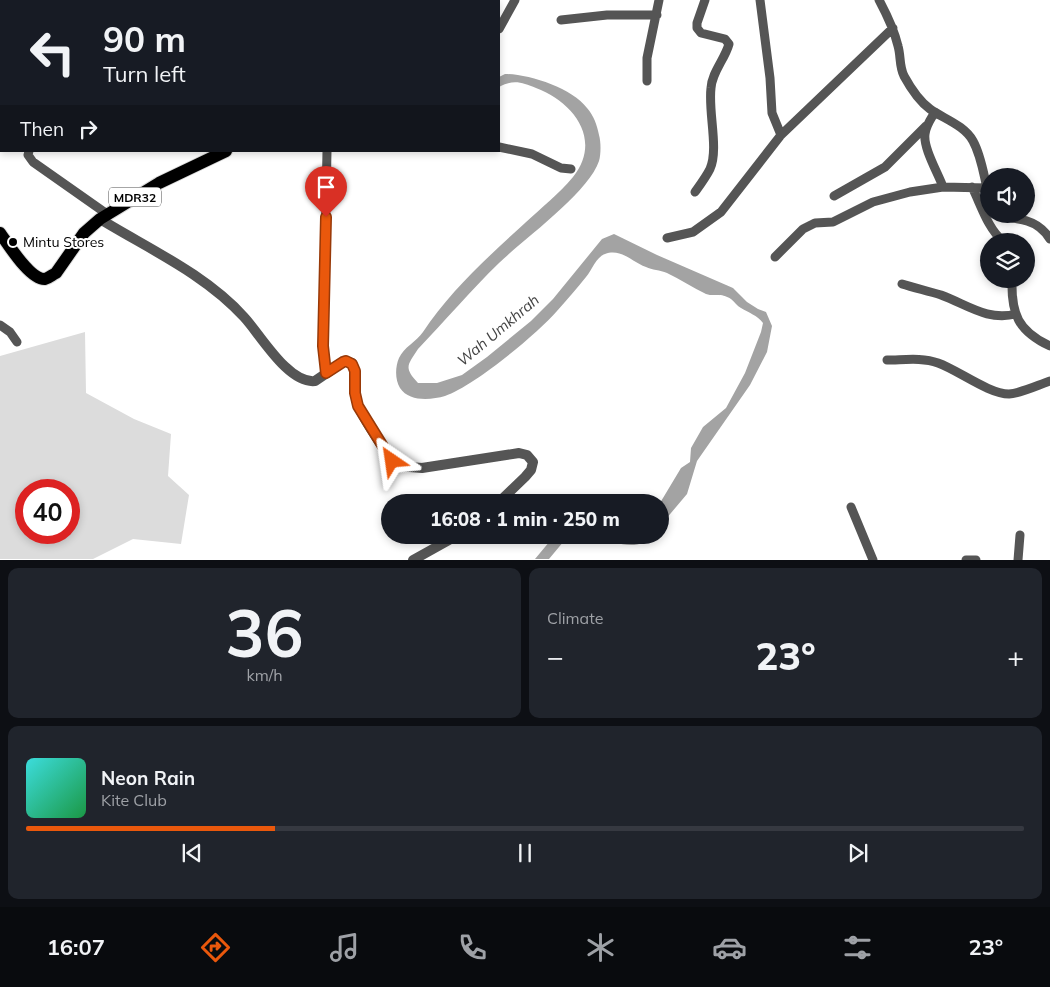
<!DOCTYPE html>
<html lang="en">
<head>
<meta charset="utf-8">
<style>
  body { margin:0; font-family:Mulish,sans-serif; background:#20242c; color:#f1f3f6; height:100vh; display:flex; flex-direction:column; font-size:19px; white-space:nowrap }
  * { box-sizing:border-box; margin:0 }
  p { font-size:16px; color:#9ea1a6 }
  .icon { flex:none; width:28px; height:28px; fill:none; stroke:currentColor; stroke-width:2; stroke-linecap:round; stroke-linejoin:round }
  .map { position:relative; height:560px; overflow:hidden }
  .drawer { display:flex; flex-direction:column; gap:8px; padding:8px; background:#0d0f14; flex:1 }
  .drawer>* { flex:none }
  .top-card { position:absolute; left:0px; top:0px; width:500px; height:152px; box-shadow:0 2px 8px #0003; background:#171b24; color:#f1f3f6; overflow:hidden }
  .tools { position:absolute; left:980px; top:168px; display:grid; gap:10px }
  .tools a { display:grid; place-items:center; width:55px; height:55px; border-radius:50%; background:#171b24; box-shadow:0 2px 8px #0003; font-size:25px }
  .speed { position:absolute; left:15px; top:479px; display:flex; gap:10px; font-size:25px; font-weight:700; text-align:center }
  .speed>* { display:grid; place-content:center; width:65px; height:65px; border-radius:50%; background:#171b24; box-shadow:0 2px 8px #0003; line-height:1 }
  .speed .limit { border:8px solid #d22; background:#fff; color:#111 }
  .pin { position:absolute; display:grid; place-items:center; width:42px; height:42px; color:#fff; margin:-51px -21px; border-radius:50% 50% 50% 0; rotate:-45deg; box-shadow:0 0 5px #0007 }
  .pin .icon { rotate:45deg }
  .me { position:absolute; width:55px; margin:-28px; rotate:328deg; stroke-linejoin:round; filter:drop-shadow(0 0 4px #0008) }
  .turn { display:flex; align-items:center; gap:18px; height:105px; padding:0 20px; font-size:22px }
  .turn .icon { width:65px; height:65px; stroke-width:2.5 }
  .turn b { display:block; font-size:35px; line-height:42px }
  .then { display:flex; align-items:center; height:48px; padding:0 20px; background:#0003; gap:10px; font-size:19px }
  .big { font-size:38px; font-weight:800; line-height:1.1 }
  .drawer .widget { flex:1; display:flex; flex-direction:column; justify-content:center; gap:8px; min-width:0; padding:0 18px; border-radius:10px; background:#20242c }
  .drawer .dial { align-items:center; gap:0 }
  .dial b { font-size:65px; line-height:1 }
  .song { display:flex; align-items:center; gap:15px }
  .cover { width:60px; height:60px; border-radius:8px; background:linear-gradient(135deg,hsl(180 70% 55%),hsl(140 70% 35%)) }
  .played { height:5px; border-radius:2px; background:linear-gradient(90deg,#ea580c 25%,#363941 25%) }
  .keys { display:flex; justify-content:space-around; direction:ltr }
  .heat { display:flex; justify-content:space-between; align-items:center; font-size:28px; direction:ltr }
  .drawer .tiles { flex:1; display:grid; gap:8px; grid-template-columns:1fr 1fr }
  .widget:last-child { grid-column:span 2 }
  .trip { position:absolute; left:381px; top:494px; width:288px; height:50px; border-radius:25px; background:#171b24; box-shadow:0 2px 8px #0003; font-weight:800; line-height:50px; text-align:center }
  .dock { display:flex; height:80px; justify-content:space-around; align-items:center; background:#090b0e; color:#9ea1a6 }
  .dock .icon { width:35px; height:35px }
  .dock .active { color:#ea580c }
  .dock b { font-size:22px; color:#f1f3f6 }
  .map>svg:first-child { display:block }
</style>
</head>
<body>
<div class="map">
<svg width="1050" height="560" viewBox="0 0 1050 560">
  <rect width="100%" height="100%" fill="#fff"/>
  <path fill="#dcdcdc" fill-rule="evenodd" d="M85 332 86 393 134 419 171 434 168 476 189 495 181 544 133 539 93 559H0V356ZM26 490H69V532H26Z"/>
  <path fill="#a3a3a3" d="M505 74C529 74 572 88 587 108 594 116 597 125 599 135 601 142 601 154 599 161 589 192 524 239 499 263 471 290 445 321 418 349 408 365 403 367 418 383H437L462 375 487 357 531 321 553 299 602 239 614 234 657 255 733 288 747 302 758 309 766 312 772 326 767 352 750 385 697 461 687 494 660 526V503L681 468 690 462 691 448 703 427 726 408 745 373 761 332 763 323C757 315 749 313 741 308 737 306 735 302 731 299 720 292 715 297 706 294 693 288 680 279 667 273 660 270 652 270 646 267 632 262 621 248 605 254 596 257 592 270 586 277 577 288 567 300 557 311 536 335 474 386 445 396 431 400 409 402 400 388 395 380 395 367 399 358 404 347 416 342 423 332 450 291 489 256 525 223 541 208 559 194 573 177 603 139 573 102 536 88 522 82 513 79 499 87V77Z
    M555 535H569L549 559H535Z
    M597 535H653C638 553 615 543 597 535Z"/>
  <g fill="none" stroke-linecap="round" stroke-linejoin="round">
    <defs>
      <path id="primary" d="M340 1V0
        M0 233C8 244 30 280 45 279 49 278 52 275 56 273L84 233 100 219 159 183 226 151"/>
    </defs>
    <use href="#primary" stroke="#dbdbdb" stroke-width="14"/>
    <path stroke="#555" stroke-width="9" d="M760 0 770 78 772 113 781 135
      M879 0C887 15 894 29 898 46 901 56 899 66 904 76 910 87 919 101 930 109 944 119 964 125 973 141 982 157 984 178 989 196
      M461 1V0
      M561 20 607 15H657
      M499 29 515 0
      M647 81V58L659 0
      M935 112C931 119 926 125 925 134 923 148 938 173 943 187
      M499 147 532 154 561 168 571 169
      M29 151 28 155 33 162 107 214
      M972 187C981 205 988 229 1003 241
      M695 192C700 185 706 177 710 169 719 149 708 112 711 88 712 72 725 59 729 44L725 39 701 33 697 28V23L705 0
      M834 196 885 167 926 126
      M1003 214C1010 219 1019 218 1027 221 1037 224 1045 231 1050 239
      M667 238 693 232 721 212 781 135 893 28
      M775 257 803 229 815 223 833 222 873 202 910 192 943 187 987 188
      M1012 279C1011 314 1018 331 1050 346
      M902 284C915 288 928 291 941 295 968 305 987 321 1016 314
      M0 325 10 332 17 342
      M887 360C903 360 922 357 938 363 958 370 989 394 1009 394 1022 393 1038 385 1050 381
      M326 373 323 346 327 151
      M851 507 873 560
      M966 560H976
      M1018 560 1020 535"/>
    <path stroke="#555" stroke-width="10" d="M100 219C149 249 205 274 244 317 260 334 288 384 315 381L343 362 346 361 352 363C359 375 353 390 357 403 362 418 382 446 392 461L398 466 422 468 519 453 527 455 533 462 531 470 525 477 499 502
      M413 560 458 535"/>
    <use href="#primary" stroke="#000" stroke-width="12"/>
  </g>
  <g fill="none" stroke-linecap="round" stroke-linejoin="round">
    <defs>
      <path id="route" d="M326 217 323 346 326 373 343 362 346 361 352 364 355 371V393L358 406 392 461"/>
    </defs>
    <use href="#route" stroke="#983908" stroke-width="12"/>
    <use href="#route" stroke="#ea580c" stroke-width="9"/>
  </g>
  <circle fill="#000" stroke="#fff" stroke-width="2" cx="13" cy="242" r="5"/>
  <g text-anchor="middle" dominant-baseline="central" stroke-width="4" stroke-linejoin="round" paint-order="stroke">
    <rect fill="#fff" stroke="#4c4c4c" stroke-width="1" x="109" y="187.5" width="52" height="19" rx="4"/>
    <g font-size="12" font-weight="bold" fill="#000">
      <text x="135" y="197">MDR32</text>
    </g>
    <g font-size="14" fill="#000" stroke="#fff" text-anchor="start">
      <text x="23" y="242">Mintu Stores</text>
    </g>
    <g font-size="15" font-style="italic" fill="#444" stroke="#fff">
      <text transform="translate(498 330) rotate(-40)">Wah Umkhrah</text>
    </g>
  </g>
</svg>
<div class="tools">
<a><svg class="icon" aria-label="sound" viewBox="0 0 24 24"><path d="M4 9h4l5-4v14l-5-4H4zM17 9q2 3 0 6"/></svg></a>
<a><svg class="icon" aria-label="layers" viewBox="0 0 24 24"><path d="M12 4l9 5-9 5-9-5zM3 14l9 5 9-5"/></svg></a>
</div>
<div class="speed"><div class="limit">40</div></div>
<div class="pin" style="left:326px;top:217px;background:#d93025"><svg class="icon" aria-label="arrive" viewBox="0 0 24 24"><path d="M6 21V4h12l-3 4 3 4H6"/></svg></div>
<svg class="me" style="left:392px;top:461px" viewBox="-20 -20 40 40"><path d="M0-17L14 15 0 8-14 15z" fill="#ea580c" stroke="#fff" stroke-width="4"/></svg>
<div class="trip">16:08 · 1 min · 250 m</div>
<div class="top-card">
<div class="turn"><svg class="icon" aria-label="left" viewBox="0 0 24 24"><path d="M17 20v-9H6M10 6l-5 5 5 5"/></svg><div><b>90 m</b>Turn left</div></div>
<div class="then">Then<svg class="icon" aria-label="right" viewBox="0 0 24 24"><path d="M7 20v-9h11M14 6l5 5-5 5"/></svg></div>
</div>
</div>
<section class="drawer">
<div class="tiles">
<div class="widget dial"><b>36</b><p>km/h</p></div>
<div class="widget"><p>Climate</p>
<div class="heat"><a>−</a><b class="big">23°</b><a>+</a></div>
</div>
<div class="widget">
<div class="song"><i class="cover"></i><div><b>Neon Rain</b><p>Kite Club</p></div></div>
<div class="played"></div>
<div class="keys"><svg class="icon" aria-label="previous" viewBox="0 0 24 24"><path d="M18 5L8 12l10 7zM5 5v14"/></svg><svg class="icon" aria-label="pause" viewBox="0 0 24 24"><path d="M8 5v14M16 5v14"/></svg><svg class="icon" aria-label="next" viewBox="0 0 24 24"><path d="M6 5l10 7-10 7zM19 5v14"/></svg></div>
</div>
</div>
</section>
<nav class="dock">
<b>16:07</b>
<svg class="icon active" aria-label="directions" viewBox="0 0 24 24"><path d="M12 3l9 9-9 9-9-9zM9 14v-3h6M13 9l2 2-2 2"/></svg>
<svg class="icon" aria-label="music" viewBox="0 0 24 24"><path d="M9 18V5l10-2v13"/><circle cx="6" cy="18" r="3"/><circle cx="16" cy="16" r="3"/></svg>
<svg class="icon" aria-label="phone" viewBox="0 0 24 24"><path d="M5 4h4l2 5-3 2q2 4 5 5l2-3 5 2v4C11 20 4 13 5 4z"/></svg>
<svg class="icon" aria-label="climate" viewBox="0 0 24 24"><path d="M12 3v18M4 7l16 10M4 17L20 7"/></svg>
<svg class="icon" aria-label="car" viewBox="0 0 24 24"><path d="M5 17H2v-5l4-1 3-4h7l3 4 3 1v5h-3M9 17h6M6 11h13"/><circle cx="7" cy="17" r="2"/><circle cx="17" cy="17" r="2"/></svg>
<svg class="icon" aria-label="filters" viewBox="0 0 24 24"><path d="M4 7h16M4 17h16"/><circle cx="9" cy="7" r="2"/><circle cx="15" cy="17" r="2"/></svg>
<b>23°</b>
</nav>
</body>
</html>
